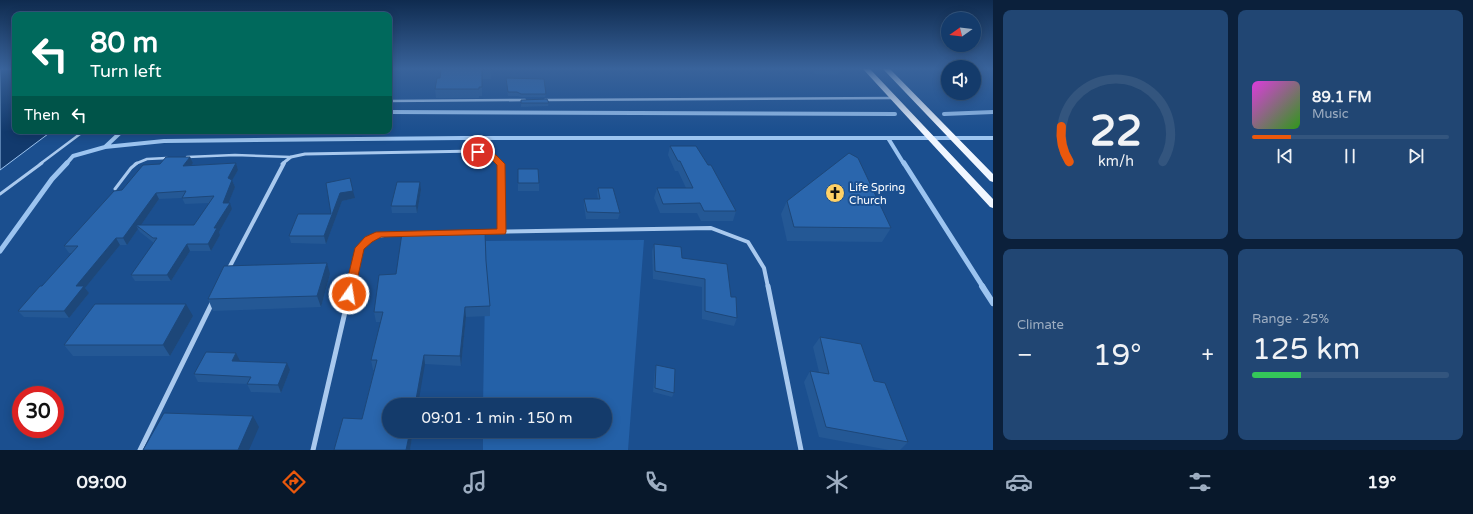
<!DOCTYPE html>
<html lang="en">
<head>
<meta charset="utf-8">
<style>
  body { margin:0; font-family:"Varela Round",sans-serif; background:#214673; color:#f1f3f6; height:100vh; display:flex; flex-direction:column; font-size:15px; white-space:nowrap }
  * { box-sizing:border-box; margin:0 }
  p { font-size:13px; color:#9dadc1 }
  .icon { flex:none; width:22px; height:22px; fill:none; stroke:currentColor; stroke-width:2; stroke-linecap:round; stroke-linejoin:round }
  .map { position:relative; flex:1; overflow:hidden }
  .panel { display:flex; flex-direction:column; gap:10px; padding:10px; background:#0b203b; width:480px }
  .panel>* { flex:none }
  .guide { position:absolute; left:12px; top:12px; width:380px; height:122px; border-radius:8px; box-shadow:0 2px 10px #0003,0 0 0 1px #33557e; background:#00695c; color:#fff; overflow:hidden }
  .needle { width:26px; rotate:256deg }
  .buttons { position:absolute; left:941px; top:12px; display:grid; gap:8px }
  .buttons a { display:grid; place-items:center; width:40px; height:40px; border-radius:50%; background:#143b6b; box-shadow:0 2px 10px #0003,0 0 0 1px #33557e; font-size:20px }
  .speed { position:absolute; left:12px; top:386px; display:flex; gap:8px; font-size:20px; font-weight:700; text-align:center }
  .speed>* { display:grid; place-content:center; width:52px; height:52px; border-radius:50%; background:#143b6b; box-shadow:0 2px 10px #0003,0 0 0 1px #33557e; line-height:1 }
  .speed .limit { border:6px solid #d22; background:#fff; color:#111 }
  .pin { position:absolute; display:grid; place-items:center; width:34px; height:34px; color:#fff; margin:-17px; border:2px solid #fff; border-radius:50%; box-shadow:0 1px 4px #0007 }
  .me { position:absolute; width:44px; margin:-22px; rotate:13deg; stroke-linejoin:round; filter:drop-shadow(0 0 3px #0008) }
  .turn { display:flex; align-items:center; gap:14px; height:84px; padding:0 12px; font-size:18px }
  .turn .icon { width:52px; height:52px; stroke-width:2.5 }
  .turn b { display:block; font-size:28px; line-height:34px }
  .then { display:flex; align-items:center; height:38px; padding:0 12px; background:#0003; gap:8px; font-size:15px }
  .big { font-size:30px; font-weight:600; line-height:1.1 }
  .panel .widget { flex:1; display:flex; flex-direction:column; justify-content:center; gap:6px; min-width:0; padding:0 14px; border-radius:8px; background:#214673 }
  .panel .dial { align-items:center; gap:0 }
  .dial svg { height:104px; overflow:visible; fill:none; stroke:#33557e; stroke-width:7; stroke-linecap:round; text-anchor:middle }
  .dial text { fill:#f1f3f6; stroke:none }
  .song { display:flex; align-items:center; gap:12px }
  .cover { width:48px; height:48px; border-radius:6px; background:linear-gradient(135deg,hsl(300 70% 55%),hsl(110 70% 35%)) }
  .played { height:4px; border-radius:2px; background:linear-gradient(90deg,#ea580c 20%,#33557e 20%) }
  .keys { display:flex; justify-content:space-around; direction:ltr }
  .heat { display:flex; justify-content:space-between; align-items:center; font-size:22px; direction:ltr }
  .charge { height:6px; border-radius:3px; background:linear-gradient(90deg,#34c759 25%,#33557e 0) }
  .panel .tiles { flex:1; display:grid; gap:10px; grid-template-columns:repeat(2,1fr) }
  .trip { position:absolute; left:382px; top:398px; width:230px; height:40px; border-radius:20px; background:#143b6b; box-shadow:0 2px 10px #0003,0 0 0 1px #33557e; font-weight:600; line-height:40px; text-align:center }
  .tabs { display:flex; height:64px; justify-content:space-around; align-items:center; background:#08182b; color:#9dadc1 }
  .tabs .icon { width:28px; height:28px }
  .tabs .selected { color:#ea580c }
  .tabs b { font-size:18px; color:#f1f3f6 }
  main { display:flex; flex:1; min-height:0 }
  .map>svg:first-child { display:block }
</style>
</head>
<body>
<main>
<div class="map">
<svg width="993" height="450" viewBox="0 0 993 450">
  <rect width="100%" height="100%" fill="#1b4f8f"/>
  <path fill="#2461a8" d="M644 240 628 450H483V431H605V405H483L486 241Z"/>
  <path fill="#123a6d" stroke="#9cc4f0" d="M0 69H15V131H52L0 170Z"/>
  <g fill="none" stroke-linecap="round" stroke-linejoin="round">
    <path stroke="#9cc4f0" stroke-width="4" d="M389 112 895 114
      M944 114 993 112
      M888 138 904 164
      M105 147 122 131
      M66 164 73 156 105 147 164 141 463 138H993"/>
    <path stroke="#9cc4f0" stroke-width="5" d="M904 163 983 287
      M0 251 52 179 67 163"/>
    <path stroke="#9cc4f0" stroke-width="6" d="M982 286 993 303"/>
    <path stroke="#a9c9ee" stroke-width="2.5" d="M545 100 893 98
      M389 101 525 100
      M187 157 235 155 291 157
      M40 164 84 131
      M135 164 147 159 167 158"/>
    <path stroke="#a9c9ee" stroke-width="3" d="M115 189 131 168 137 163
      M0 194 42 163"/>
    <path stroke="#a9c9ee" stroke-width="3" d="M282 164 291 157 305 154 478 151 493 157 501 164"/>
    <path stroke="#a9c9ee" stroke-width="4" d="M500 163 501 164V232
      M481 232 711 228 748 242 764 268 768 287
      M228 270 284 163
      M351 287C353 279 356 254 360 248 369 233 392 234 406 234"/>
    <path stroke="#a9c9ee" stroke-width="5" d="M768 286 801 450
      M140 450 213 301
      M313 450 351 286"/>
    <path fill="#f0f6ff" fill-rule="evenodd" d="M863 69H870L993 199V208L990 207Z
      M883 69H890L993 174V182L990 181Z"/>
  </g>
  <path fill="#245895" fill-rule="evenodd" d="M441 69H491V79H482V96H479V98H436L435 89 440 78Z
    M812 69H841L838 75 815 74Z
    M506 78 546 94 545 97H521L517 96H508Z
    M521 100 549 103 548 106 521 107Z
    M670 146 708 165 736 211 733 221H701L697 213H660L654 198 657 188H686L678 171H675L668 155Z
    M190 157 193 163 191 165 236 163 238 170 232 180 235 187 228 203 232 209 219 232 220 235 211 251H190L171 281H135L131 275 154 243 140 232 138 229 127 245H120L85 288 89 293 69 318 24 317 18 311 42 286 72 253H69L64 246 122 190 160 164ZM182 198 185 204 210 203 194 225H141L159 199Z
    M518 169 539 183V191H518Z
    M326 183 355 198 342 201 326 244 291 243 289 236 331 214Z
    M598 188 620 213 618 219H586L584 205V199H598L597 194Z
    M421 190 417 213H392L391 206Z
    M787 201 891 228 882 242 787 241 781 214Z
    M654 244 682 258 731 297 737 318 734 326 702 319V287L653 279 652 251Z
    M486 262 490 306V316L466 317 461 366 425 364 389 431H413L410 450H334L362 419 374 370H373L371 360 381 322H376L374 312 396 274Z
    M330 274 321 307 213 311 208 299Z
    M193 316 170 356H73L64 345Z
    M820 337 874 381 908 442 900 450H889L819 437 804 382 810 371 819 372 813 347Z
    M236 353 239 361 290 370 281 393 251 392 247 384 198 382 194 374Z
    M656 365 674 393 672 397 653 392 655 369Z"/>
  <path fill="#1d4779" d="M190 157 193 163 186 172 183 166Z
    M236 163 238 170 230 184 228 178Z
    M232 180 235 187 226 209 223 203Z
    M420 182 421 190 417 213 416 206Z
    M353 191 355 198 342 201 326 244 324 236 340 193Z
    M156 193 159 199 139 228 136 225 138 229 127 245 123 238Z
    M230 203 232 209 219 232 220 235 211 251 208 244 214 228Z
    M116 238 120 245 85 288 89 293 69 318 64 311 76 286Z
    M187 244 190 251 171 281 167 275Z
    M327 263 330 274 321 307 317 296Z
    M186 304 193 316 170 356 163 345Z
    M465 307 466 317 461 366 460 356Z
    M236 353 240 361H232Z
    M424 355 425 364 418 405H415Z
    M287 363 290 370 281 393 278 385Z
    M253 416 259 427 249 450H238Z
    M410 431H413L410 450H406Z"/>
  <path fill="#2a66ad" stroke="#1d4779" d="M441 69H491V70H482V87H479V89H435L437 78H440Z
    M506 78 544 79 546 94H521L517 92H508Z
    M547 99 549 103H521V100Z
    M670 146H696L708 165H711L736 211H704L700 203 663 204 657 188H693L680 161H678Z
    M849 153 858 158 891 228 794 227 787 201Z
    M166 157H190L183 166 236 163 228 178 232 180 223 203H230L214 228H217L208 244H187L167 275H131L157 238H153L136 225H194L214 196 182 198 186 191 156 193 123 238H116L76 286H84L64 311H18L40 286H42L78 246H64L114 191 122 190 143 165 160 164Z
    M518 169H538L539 183H518Z
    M350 178 353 191 340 193 324 236H289L298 214H331L326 183Z
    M397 182H420L416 206H391Z
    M598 188H613L620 213 587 212 584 199H600Z
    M485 232 486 261 490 306 465 307 460 356 424 355 415 405H389V431H410L406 450H334L343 418 362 419 377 360H371L383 312H374L379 275 396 274 402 233Z
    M654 244 681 247 682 258 727 264 731 297H736L737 318 705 311V279L655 271Z
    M327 263 317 296 208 299 224 266Z
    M95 304H186L163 345H64Z
    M820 337 861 344 874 381 885 383 908 442 826 427 810 371 829 374Z
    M206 352 236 353 232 361 287 363 278 385 247 384 251 377 194 374Z
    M656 365 675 369 674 393 655 388Z
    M164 413 253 416 238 450H143Z"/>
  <linearGradient id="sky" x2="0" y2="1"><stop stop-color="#0f2b4f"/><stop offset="0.52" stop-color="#39639b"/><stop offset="1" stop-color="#39639b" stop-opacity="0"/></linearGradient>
  <rect width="993" height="132" fill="url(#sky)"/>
  <path fill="#ea580c" stroke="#983908" d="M478 149 496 155 505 164 506 232 505 234 381 237 372 242 364 249 354 294 353 297H345L344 294 355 248 365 237 376 232 497 229V165L490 158 475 153 474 152Z"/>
  <defs>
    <symbol id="church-disc" viewBox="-11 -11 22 22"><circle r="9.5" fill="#ffd166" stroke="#1b4f8f"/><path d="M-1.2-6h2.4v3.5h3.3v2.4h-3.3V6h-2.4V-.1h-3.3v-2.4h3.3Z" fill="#111"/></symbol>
  </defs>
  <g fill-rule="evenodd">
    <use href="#church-disc" x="824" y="182" width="22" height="22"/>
  </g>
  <g text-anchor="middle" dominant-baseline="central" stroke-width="4" stroke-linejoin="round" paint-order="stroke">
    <g font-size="11" fill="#fff" stroke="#1b4f8f" text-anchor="start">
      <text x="849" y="187">Life Spring<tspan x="849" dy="13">Church</tspan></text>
    </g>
  </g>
</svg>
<div class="buttons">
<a><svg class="needle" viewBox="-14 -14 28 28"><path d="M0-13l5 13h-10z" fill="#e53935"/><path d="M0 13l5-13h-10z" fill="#9dadc1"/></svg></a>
<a><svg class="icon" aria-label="sound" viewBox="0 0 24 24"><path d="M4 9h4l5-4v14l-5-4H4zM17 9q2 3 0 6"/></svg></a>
</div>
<div class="speed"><div class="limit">30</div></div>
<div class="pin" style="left:478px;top:152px;background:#d93025"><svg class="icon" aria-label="arrive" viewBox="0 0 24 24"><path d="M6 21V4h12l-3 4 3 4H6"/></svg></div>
<svg class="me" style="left:349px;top:294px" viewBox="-20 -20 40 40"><circle r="17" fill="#ea580c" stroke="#fff" stroke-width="3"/><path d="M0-11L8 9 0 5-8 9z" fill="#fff"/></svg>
<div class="trip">09:01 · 1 min · 150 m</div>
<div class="guide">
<div class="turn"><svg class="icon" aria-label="left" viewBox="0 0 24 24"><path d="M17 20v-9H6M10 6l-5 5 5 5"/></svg><div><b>80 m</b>Turn left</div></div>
<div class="then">Then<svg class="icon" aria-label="left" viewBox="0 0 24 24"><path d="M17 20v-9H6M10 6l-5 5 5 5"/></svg></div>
</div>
</div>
<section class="panel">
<div class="tiles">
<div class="widget dial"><svg viewBox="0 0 100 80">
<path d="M14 69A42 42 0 1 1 86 69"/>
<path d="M14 69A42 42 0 0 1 8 42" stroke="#ea580c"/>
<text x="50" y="56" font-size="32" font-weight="700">22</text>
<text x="50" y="72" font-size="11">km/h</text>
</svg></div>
<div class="widget">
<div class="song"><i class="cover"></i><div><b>89.1 FM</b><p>Music</p></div></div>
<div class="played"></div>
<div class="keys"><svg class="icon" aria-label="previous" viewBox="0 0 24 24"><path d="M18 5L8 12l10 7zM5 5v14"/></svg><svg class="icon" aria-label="pause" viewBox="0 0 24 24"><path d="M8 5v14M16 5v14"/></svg><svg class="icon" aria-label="next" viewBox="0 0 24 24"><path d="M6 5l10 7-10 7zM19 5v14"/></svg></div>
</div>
<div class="widget"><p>Climate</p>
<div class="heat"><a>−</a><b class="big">19°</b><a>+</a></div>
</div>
<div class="widget"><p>Range · 25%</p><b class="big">125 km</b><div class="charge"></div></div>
</div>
</section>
</main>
<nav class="tabs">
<b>09:00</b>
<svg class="icon selected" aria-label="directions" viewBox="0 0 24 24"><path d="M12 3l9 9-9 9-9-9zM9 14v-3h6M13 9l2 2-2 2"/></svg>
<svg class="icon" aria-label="music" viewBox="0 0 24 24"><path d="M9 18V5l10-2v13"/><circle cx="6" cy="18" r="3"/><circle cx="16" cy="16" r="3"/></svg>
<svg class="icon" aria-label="phone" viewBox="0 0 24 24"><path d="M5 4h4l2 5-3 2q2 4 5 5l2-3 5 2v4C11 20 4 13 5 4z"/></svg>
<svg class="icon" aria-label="climate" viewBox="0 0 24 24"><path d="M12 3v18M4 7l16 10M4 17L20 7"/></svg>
<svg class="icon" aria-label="car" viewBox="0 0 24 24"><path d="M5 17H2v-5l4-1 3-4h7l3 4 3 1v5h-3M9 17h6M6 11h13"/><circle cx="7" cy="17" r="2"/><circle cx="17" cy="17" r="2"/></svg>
<svg class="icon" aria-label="filters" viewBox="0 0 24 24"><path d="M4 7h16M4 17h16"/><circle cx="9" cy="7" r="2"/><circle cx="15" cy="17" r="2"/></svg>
<b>19°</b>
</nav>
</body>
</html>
